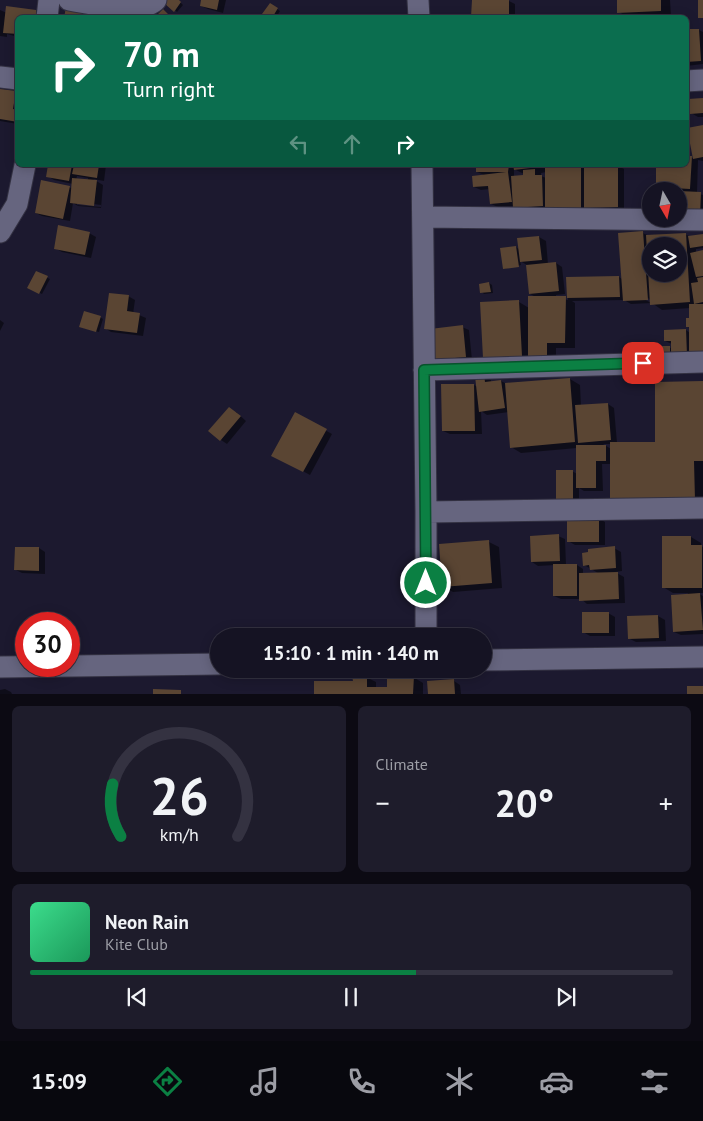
<!DOCTYPE html>
<html lang="en">
<head>
<meta charset="utf-8">
<style>
  body { margin:0; font-family:"PT Sans",sans-serif; background:#1e1c2b; color:#f1f3f6; height:100vh; display:flex; flex-direction:column; font-size:19px; white-space:nowrap }
  * { box-sizing:border-box; margin:0 }
  p { font-size:16px; color:#9d9ea6 }
  .icon { flex:none; width:28px; height:28px; fill:none; stroke:currentColor; stroke-width:2; stroke-linecap:round; stroke-linejoin:round }
  .map { position:relative; height:694px; overflow:hidden }
  .drawer { display:flex; flex-direction:column; gap:12px; padding:12px; background:#0c0a13; flex:1 }
  .drawer>* { flex:none }
  .top-card { position:absolute; left:15px; top:15px; width:674px; height:152px; border-radius:8px; box-shadow:0 2px 12px #0003,0 0 0 1px #343241; background:#0b6e4f; color:#fff; overflow:hidden }
  .needle { width:32px; rotate:171deg }
  .fabs { position:absolute; left:642px; top:182px; display:grid; gap:10px }
  .fabs a { display:grid; place-items:center; width:45px; height:45px; border-radius:50%; background:#151323; box-shadow:0 2px 12px #0003,0 0 0 1px #343241; font-size:25px }
  .speed { position:absolute; left:15px; top:612px; display:flex; gap:10px; font-size:25px; font-weight:700; text-align:center }
  .speed>* { display:grid; place-content:center; width:65px; height:65px; border-radius:50%; background:#151323; box-shadow:0 2px 12px #0003,0 0 0 1px #343241; line-height:1 }
  .speed .limit { border:8px solid #d22; background:#fff; color:#111 }
  .pin { position:absolute; display:grid; place-items:center; width:42px; height:42px; color:#fff; margin:-21px; border-radius:10px; box-shadow:0 2px 8px #0006 }
  .me { position:absolute; width:55px; margin:-28px; rotate:0deg; stroke-linejoin:round; filter:drop-shadow(0 0 4px #0008) }
  .turn { display:flex; align-items:center; gap:18px; height:105px; padding:0 25px; font-size:22px }
  .turn .icon { width:65px; height:65px; stroke-width:2.5 }
  .turn b { display:block; font-size:35px; line-height:42px }
  .lanes { display:flex; align-items:center; height:48px; padding:0 25px; background:#0003; justify-content:center; gap:25px; direction:ltr }
  .lanes .off { opacity:.35 }
  .big { font-size:38px; font-weight:600; line-height:1.1 }
  .drawer .widget { flex:1; display:flex; flex-direction:column; justify-content:center; gap:8px; min-width:0; padding:0 18px; border-radius:8px; background:#1e1c2b }
  .drawer .dial { align-items:center; gap:0 }
  .dial svg { height:130px; overflow:visible; fill:none; stroke:#343241; stroke-width:7; stroke-linecap:round; text-anchor:middle }
  .dial text { fill:#f1f3f6; stroke:none }
  .song { display:flex; align-items:center; gap:15px }
  .cover { width:60px; height:60px; border-radius:8px; background:linear-gradient(135deg,hsl(150 70% 55%),hsl(150 70% 35%)) }
  .played { height:5px; border-radius:2px; background:linear-gradient(90deg,#0b8043 60%,#343241 60%) }
  .keys { display:flex; justify-content:space-around; direction:ltr }
  .heat { display:flex; justify-content:space-between; align-items:center; font-size:28px; direction:ltr }
  .drawer .tiles { flex:1; display:grid; gap:12px; grid-template-columns:1fr 1fr }
  .widget:last-child { grid-column:span 2 }
  .trip { position:absolute; left:210px; top:628px; width:282px; height:50px; border-radius:25px; background:#151323; box-shadow:0 2px 12px #0003,0 0 0 1px #343241; font-weight:600; line-height:50px; text-align:center }
  .tab-bar { display:flex; height:80px; justify-content:space-around; align-items:center; background:#08080e; color:#9d9ea6 }
  .tab-bar .icon { width:35px; height:35px }
  .tab-bar .current { color:#0b8043 }
  .tab-bar b { font-size:22px; color:#f1f3f6 }
  .map>svg:first-child { display:block }
</style>
</head>
<body>
<div class="map">
<svg width="703" height="694" viewBox="0 0 703 694">
  <rect width="100%" height="100%" fill="#1c192f"/>
  <path fill="#0007" fill-rule="evenodd" d="M168 0H178L183 5 177 12 175 10Z
    M203 0H226L223 13 208 9 201 6Z
    M473 0 509 1 515 4V18H474L473 17Z
    M618 0H670L671 16 603 18 626 16 619 12Z
    M270 4 280 11 276 18H270Z
    M7 8 36 11 43 15 42 18H18V37L7 34V37L0 36V10L7 13Z
    M107 9 143 13 150 18H65L103 15 106 17Z
    M699 30 703 32V64L686 66V31Z
    M0 90 18 94V124L0 121Z
    M703 99V117H698L691 113Z
    M703 127V161L698 160 697 193 703 195V220L679 219V192L682 193 672 187V191H658V186H663L657 183 658 165H686L691 157 694 159Z
    M50 165H106L104 181 93 179 103 185 101 208 78 206 73 203 70 221 42 216 36 213 69 187 73 189V184L54 180 48 176ZM77 176 88 178V181L76 180ZM77 202 101 205V207L77 205Z
    M477 165H617L624 169V210L592 211 587 208V214L514 207V206L498 207 491 204 490 189 481 190 474 187 484 175 477 172ZM514 169 524 174V177H514ZM546 172V178L541 176V173Z
    M89 233 96 237 91 258 62 252 55 248Z
    M643 233 649 236 685 234 691 237 703 235V248L696 249V252L703 251V354H664L669 347 672 349V344L665 341 686 330 690 333V328L687 326 690 319V308L662 310 652 303 631 304 624 300 572 301 575 303V348H556V364L495 363 519 302 529 308 536 297 530 294 527 265 520 261 521 265 504 269 516 247 520 250 539 237 546 241 548 264 556 263 562 267 565 294 556 295V297L568 300 567 278 619 277 622 279ZM651 246H679V274H651ZM643 295 651 300V303L642 298Z
    M36 273 50 279 42 294 29 288Z
    M489 283 492 285 493 293 484 294 482 292Z
    M128 296 135 300 133 314 139 315 146 318 143 336 111 332 105 328Z
    M100 317 103 319 99 332 84 328Z
    M0 320 4 323 0 331Z
    M462 327 469 330 472 360 441 363Z
    M484 376 491 380V383L501 381 507 384 570 379 580 385 581 406 608 404 614 408 617 443H657L703 382V507L611 464H602L603 491H584L579 488V508L558 504 572 471 577 474V448L521 453 511 447 509 412 487 415 481 411 482 434H450L443 431 474 385 478 387ZM603 444H611V449Z
    M236 412 246 421 227 444 221 440Z
    M296 414 332 434 310 475 273 455Z
    M598 518 605 522V545H575L568 541Z
    M558 536 565 539 566 565H577L583 569V574L598 573 584 565 590 553 614 548 621 552 622 571 615 572 624 577 625 603 587 604 581 599H561L554 596 555 565 538 566 532 562Z
    M691 537 701 543V546L703 547V593H697L703 596V634L681 635 674 632 688 593H673L663 587Z
    M489 542 499 547 502 588 453 592 443 586 441 545Z
    M39 548 45 552V574L22 573 16 570Z
    M608 613 615 617V636H590L583 632Z
    M658 616 665 620 666 641 636 642 630 639 628 618Z
    M366 677 376 682V688H388L413 677 423 683V694H315Z
    M454 681 460 685 461 694H429Z
    M5 689 11 692 12 694H0V690Z"/>
  <path fill="#5a4533" fill-rule="evenodd" d="M167 0H179L181 2 174 12 164 3Z
    M201 0H219L217 10 200 6Z
    M472 0H509V17H471Z
    M617 0H661V11L617 13Z
    M698 0H703V18H698Z
    M270 3 278 8 272 18H268L262 14Z
    M6 6 36 10V18H18V34L3 33Z
    M66 7 103 14V18H64Z
    M163 9 172 18H154Z
    M602 15H627V18H602Z
    M686 29H699L701 61 686 62Z
    M0 89 16 91 13 109 18 110V122L0 119Z
    M703 98V113L690 114 688 99Z
    M703 125V157L693 159 687 128Z
    M686 156H692L690 189 672 188V185L656 184V165H686Z
    M48 165H72L69 181 46 177Z
    M74 165H99L97 178 72 174Z
    M476 165H509L508 172 512 202 490 204 488 186 473 187 472 176 506 172H476Z
    M513 165H546V166L514 170Z
    M550 165H581V211H545V168H550V171Z
    M584 165H618V207L584 208Z
    M535 169V175H542L543 206 513 208 511 176 523 175V170Z
    M72 178 97 180 94 206 70 203Z
    M41 180 70 186 63 219 35 213Z
    M657 185H670V191H657Z
    M679 191 701 192 700 217 679 216Z
    M58 225 90 232 85 255 54 249Z
    M643 231 648 300 623 301 618 233Z
    M686 233 690 302 650 305 646 235ZM651 246H679V274H651Z
    M703 234V246L690 248 688 236Z
    M539 236 542 260 520 262 517 238Z
    M516 246 519 267 503 269 500 248Z
    M703 250V276L696 277 690 253Z
    M556 262 559 291 529 294 526 265Z
    M36 271 48 276 39 294 27 288Z
    M619 276 620 297 567 298 566 277Z
    M703 277V302L694 304 691 283 698 282 697 278Z
    M489 282 491 292 480 293 479 284Z
    M109 293 129 295 127 311 140 313 137 333 104 329Z
    M528 296H566L565 343H547V359H528Z
    M519 300 522 356 483 358 480 302Z
    M689 304H703V351H689V327H686V318H689Z
    M84 311 101 316 96 332 79 327Z
    M463 325 466 357 433 360 430 329Z
    M686 329 687 355 671 356V341H664V330Z
    M659 346H670V353H659Z
    M484 375 485 382 501 380 505 408 479 412 475 376Z
    M570 378 575 442 510 448 505 383Z
    M703 381V461H694L695 500H610V442H655V382Z
    M441 384H474L475 431H442Z
    M608 403 611 440 578 443 575 405Z
    M229 407 241 416 220 441 208 431Z
    M295 412 327 429 303 472 271 456Z
    M576 445H606V461H596V488H576Z
    M556 470H573V504L556 505Z
    M567 517H599V542H567Z
    M559 534 560 561 531 562 530 536Z
    M662 536H691V545H702V588H662Z
    M489 540 492 583 442 587 439 544Z
    M615 546 616 568 590 570 589 565 583 566 582 553 588 552V549Z
    M15 547H39V571L14 570Z
    M553 564H577V596H553Z
    M618 572 619 599 579 601V573Z
    M700 593 703 630 673 632 671 595Z
    M582 612H609V633H582Z
    M658 615 659 638 628 639 627 616Z
    M367 675V687H387V676H414L413 694H314V681H353L352 676Z
    M454 679 455 694H428L427 681Z
    M687 686H703V694H687Z
    M153 689 181 690V694H153Z"/>
  <g fill="none" stroke-linecap="round" stroke-linejoin="round">
    <defs>
      <path id="street" d="M69 0C87 3 144 15 156 0
        M418 0 419 18
        M47 18 49 0
        M0 77 18 79
        M686 81 703 80
        M422 165 426 512V636
        M423 217 703 220
        M0 232 17 204 25 165
        M424 370 703 362
        M426 512 703 508
        M484 660 703 657
        M0 667 219 664"/>
    </defs>
    <use href="#street" stroke="#333142" stroke-width="23"/>
    <use href="#street" stroke="#66657f" stroke-width="21"/>
  </g>
  <g fill="none" stroke-linecap="round" stroke-linejoin="round">
    <defs>
      <path id="route" d="M426 583 424 370 643 363"/>
    </defs>
    <use href="#route" stroke="#07532c" stroke-width="12"/>
    <use href="#route" stroke="#0b8043" stroke-width="9"/>
  </g>
</svg>
<div class="fabs">
<a><svg class="needle" viewBox="-14 -14 28 28"><path d="M0-13l5 13h-10z" fill="#e53935"/><path d="M0 13l5-13h-10z" fill="#9d9ea6"/></svg></a>
<a><svg class="icon" aria-label="layers" viewBox="0 0 24 24"><path d="M12 4l9 5-9 5-9-5zM3 14l9 5 9-5"/></svg></a>
</div>
<div class="speed"><div class="limit">30</div></div>
<div class="pin" style="left:643px;top:363px;background:#d93025"><svg class="icon" aria-label="arrive" viewBox="0 0 24 24"><path d="M6 21V4h12l-3 4 3 4H6"/></svg></div>
<svg class="me" style="left:426px;top:583px" viewBox="-20 -20 40 40"><circle r="17" fill="#0b8043" stroke="#fff" stroke-width="3"/><path d="M0-11L8 9 0 5-8 9z" fill="#fff"/></svg>
<div class="trip">15:10 · 1 min · 140 m</div>
<div class="top-card">
<div class="turn"><svg class="icon" aria-label="right" viewBox="0 0 24 24"><path d="M7 20v-9h11M14 6l5 5-5 5"/></svg><div><b>70 m</b>Turn right</div></div>
<div class="lanes"><svg class="icon off" aria-label="left" viewBox="0 0 24 24"><path d="M17 20v-9H6M10 6l-5 5 5 5"/></svg><svg class="icon off" aria-label="ahead" viewBox="0 0 24 24"><path d="M12 20V5M6 11l6-6 6 6"/></svg><svg class="icon" aria-label="right" viewBox="0 0 24 24"><path d="M7 20v-9h11M14 6l5 5-5 5"/></svg></div>
</div>
</div>
<section class="drawer">
<div class="tiles">
<div class="widget dial"><svg viewBox="0 0 100 80">
<path d="M14 69A42 42 0 1 1 86 69"/>
<path d="M14 69A42 42 0 0 1 9 37" stroke="#0b8043"/>
<text x="50" y="56" font-size="32" font-weight="700">26</text>
<text x="50" y="72" font-size="11">km/h</text>
</svg></div>
<div class="widget"><p>Climate</p>
<div class="heat"><a>−</a><b class="big">20°</b><a>+</a></div>
</div>
<div class="widget">
<div class="song"><i class="cover"></i><div><b>Neon Rain</b><p>Kite Club</p></div></div>
<div class="played"></div>
<div class="keys"><svg class="icon" aria-label="previous" viewBox="0 0 24 24"><path d="M18 5L8 12l10 7zM5 5v14"/></svg><svg class="icon" aria-label="pause" viewBox="0 0 24 24"><path d="M8 5v14M16 5v14"/></svg><svg class="icon" aria-label="next" viewBox="0 0 24 24"><path d="M6 5l10 7-10 7zM19 5v14"/></svg></div>
</div>
</div>
</section>
<nav class="tab-bar">
<b>15:09</b>
<svg class="icon current" aria-label="directions" viewBox="0 0 24 24"><path d="M12 3l9 9-9 9-9-9zM9 14v-3h6M13 9l2 2-2 2"/></svg>
<svg class="icon" aria-label="music" viewBox="0 0 24 24"><path d="M9 18V5l10-2v13"/><circle cx="6" cy="18" r="3"/><circle cx="16" cy="16" r="3"/></svg>
<svg class="icon" aria-label="phone" viewBox="0 0 24 24"><path d="M5 4h4l2 5-3 2q2 4 5 5l2-3 5 2v4C11 20 4 13 5 4z"/></svg>
<svg class="icon" aria-label="climate" viewBox="0 0 24 24"><path d="M12 3v18M4 7l16 10M4 17L20 7"/></svg>
<svg class="icon" aria-label="car" viewBox="0 0 24 24"><path d="M5 17H2v-5l4-1 3-4h7l3 4 3 1v5h-3M9 17h6M6 11h13"/><circle cx="7" cy="17" r="2"/><circle cx="17" cy="17" r="2"/></svg>
<svg class="icon" aria-label="filters" viewBox="0 0 24 24"><path d="M4 7h16M4 17h16"/><circle cx="9" cy="7" r="2"/><circle cx="15" cy="17" r="2"/></svg>
</nav>
</body>
</html>
